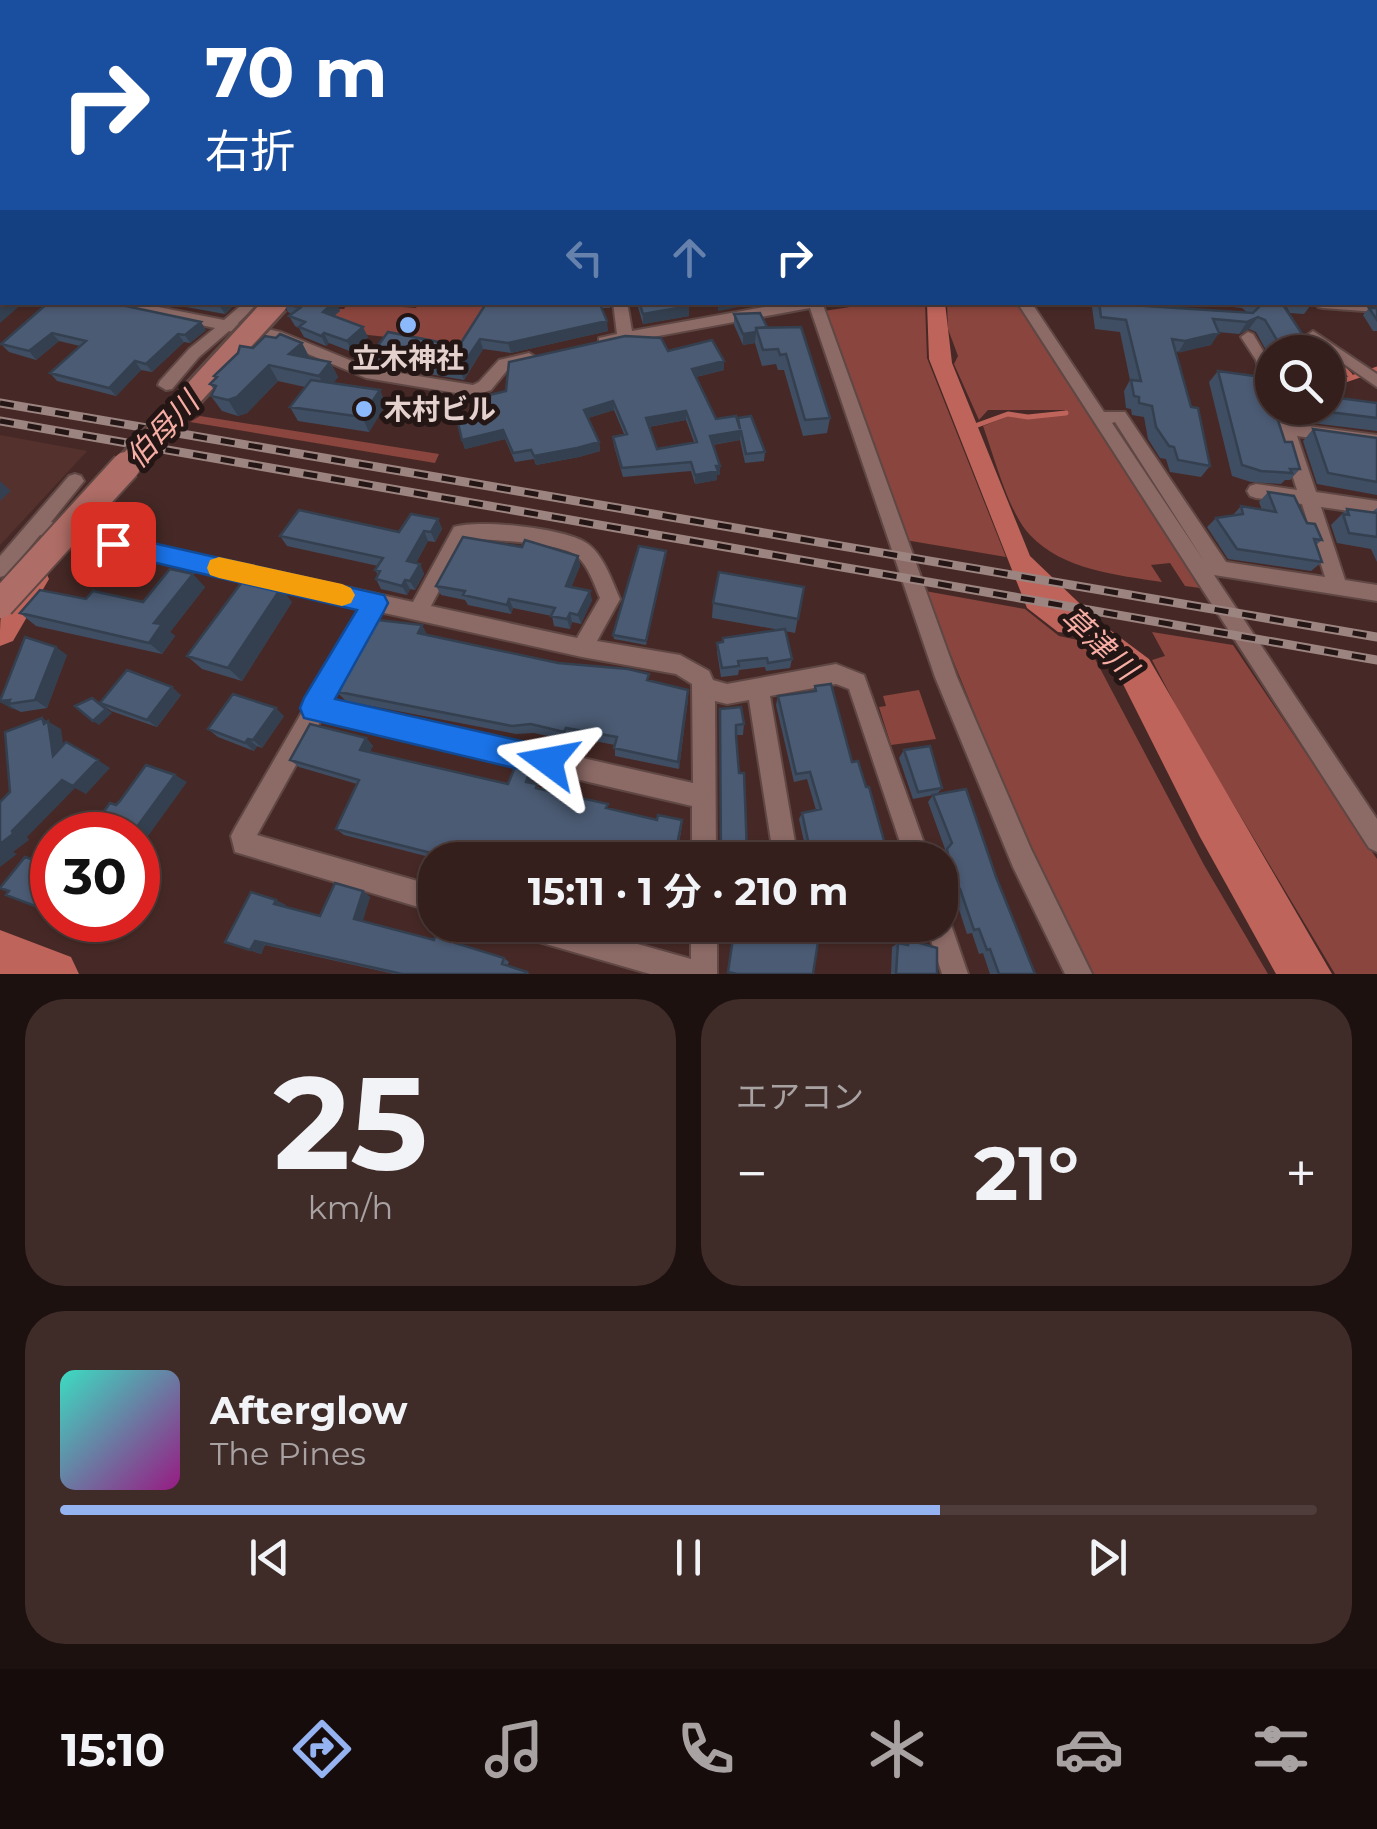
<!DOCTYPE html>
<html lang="ja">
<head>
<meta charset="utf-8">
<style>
  body { margin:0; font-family:Montserrat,"Noto Sans JP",sans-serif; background:#3f2c29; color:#f1f3f6; height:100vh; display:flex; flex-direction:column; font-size:38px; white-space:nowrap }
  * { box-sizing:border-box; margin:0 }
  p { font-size:32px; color:#a9a2a3 }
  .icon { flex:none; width:55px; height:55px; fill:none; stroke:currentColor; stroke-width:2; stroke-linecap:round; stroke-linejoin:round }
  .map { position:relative; height:974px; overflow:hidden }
  .details { display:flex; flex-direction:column; gap:25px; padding:25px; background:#1d110f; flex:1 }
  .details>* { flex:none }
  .guide { position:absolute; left:0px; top:0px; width:1378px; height:305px; box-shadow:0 2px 8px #0004,0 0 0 2px #4e3d3b; background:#1a4fa0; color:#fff; overflow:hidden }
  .tools { position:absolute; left:1255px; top:335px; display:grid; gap:20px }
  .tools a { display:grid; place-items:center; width:90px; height:90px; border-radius:50%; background:#341f1c; box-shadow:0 2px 8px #0004,0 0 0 2px #4e3d3b; font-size:50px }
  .speed { position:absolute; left:30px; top:812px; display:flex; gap:20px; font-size:50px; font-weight:700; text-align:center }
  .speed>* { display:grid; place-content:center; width:130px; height:130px; border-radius:50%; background:#341f1c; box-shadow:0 2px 8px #0004,0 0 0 2px #4e3d3b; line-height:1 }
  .speed .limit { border:15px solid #d22; background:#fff; color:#111 }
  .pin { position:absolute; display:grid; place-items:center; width:85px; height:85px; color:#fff; margin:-42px; border-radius:20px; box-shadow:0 5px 15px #0006 }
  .me { position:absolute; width:110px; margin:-55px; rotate:283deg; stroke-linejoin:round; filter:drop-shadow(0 0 8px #0008) }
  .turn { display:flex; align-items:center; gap:35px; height:210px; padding:0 40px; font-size:45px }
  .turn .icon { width:130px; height:130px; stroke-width:2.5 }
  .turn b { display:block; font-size:70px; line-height:85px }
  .lanes { display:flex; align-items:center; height:95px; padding:0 40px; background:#0003; justify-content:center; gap:50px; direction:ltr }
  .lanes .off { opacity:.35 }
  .big { font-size:75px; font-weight:700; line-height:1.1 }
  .details .card { flex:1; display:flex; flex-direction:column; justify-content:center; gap:15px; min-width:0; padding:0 35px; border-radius:40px; background:#3f2c29 }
  .details .dial { align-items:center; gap:0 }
  .dial b { font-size:130px; line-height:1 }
  .song { display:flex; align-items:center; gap:30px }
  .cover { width:120px; height:120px; border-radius:15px; background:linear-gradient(135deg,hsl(170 70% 55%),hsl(310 70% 35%)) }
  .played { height:10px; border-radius:5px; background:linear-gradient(90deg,#95b2f1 70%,#4e3d3b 70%) }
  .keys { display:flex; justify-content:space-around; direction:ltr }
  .heat { display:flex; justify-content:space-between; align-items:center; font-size:55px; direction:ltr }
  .details .tiles { flex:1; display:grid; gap:25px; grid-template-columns:1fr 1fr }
  .card:last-child { grid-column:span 2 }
  .trip { position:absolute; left:418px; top:842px; width:540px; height:100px; border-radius:40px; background:#341f1c; box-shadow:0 2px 8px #0004,0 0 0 2px #4e3d3b; font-weight:700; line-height:100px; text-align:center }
  .dock { display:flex; height:160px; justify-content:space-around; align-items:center; background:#150c0b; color:#a9a2a3 }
  .dock .icon { width:70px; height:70px }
  .dock .on { color:#95b2f1 }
  .dock b { font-size:45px; color:#f1f3f6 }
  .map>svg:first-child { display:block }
</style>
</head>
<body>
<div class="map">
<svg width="1377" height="974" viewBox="0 0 1377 974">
  <rect width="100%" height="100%" fill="#462926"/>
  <path fill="#55312d" d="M0 435 87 451 0 545Z"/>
  <path fill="#89453e" d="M348 303 416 308 419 303H489L463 345 368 335 330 321 335 316 330 309H344Z
    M876 303H925L927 358 1006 557 905 540 824 311Z
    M947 303H1018L1200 588 1185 586 1170 563 1151 565 1162 582C1117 575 1063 570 1030 535 1009 514 994 456 983 426L1009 416 1068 414 1065 410H988L979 420 954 364 958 356 948 329Z
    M200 416 439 454 435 463 190 422Z
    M925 591 1025 609 1059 636 1078 640 1094 657 1204 865 1268 974H1092L1023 833Z
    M1152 632 1233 645 1377 859V974H1335L1186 725 1152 660 1165 656Z
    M919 690 936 739 891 745 879 707 886 706 883 696Z"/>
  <path fill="#be645b" d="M927 303H945L952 363 1030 556 1098 621 1149 659 1332 974H1276L1200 837 1123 684 1076 634 1058 632 1027 608 929 359Z"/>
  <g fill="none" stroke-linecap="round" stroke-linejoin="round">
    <path stroke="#be645b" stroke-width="5" d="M1301 335 1327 352
      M1328 353 1350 375
      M1328 386 1377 369
      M972 427 1008 414 1028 417 1066 413"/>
    <path fill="#be645b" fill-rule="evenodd" d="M31 564 44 568 49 579 13 641 0 646C0 615 0 576 31 564Z
      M0 930 71 957 79 974H0Z"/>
    <defs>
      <path id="street" d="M101 302H133L224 320 245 302H261L238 323 281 332 369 368 473 385 479 382 499 360 529 353 537 358 534 362 509 368 491 390 474 396 366 378 272 339 229 331 199 357 172 389 166 390 158 385 160 381 189 349 215 328 108 306Z
        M613 302H627L632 331 792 302H826L823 305 957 677 1031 849 1092 974H1065L1013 867 935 677 810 308 604 346 599 344V338L617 334Z
        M1017 302H1031L1104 412H1125L1226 562 1325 577 1302 504 1256 498 1250 496 1247 491 1250 486 1256 484 1297 490 1271 408 1272 405 1287 408 1292 424 1377 435V447L1297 436 1316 492 1377 501V515L1321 507 1345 580 1377 585V601L1214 575 1377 819V852L1369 848ZM1115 422 1204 561 1112 423Z
        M1317 302 1377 304V312L1323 308 1318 307Z
        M1313 331 1377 374V387L1308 339 1306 336Z
        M1248 332 1253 334 1272 366V394L1264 389 1256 360 1241 337Z
        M75 474 81 476 84 481 51 522 413 602 454 527C479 519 566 528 588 544 604 556 612 581 620 599L597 641 680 655 709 671 713 680 727 684 836 664 864 675 930 860H906L849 689 836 684 770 696 798 860H774L749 700 727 704 715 701 716 860H692V806L321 720 257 835 435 886V912L235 852 231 836 235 828 362 608 40 535 7 575 0 577V556L69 476ZM466 539C487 539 562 543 577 556 589 567 594 584 600 598L577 638 431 606ZM380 612 582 657 676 674 692 684 693 783 331 701Z
        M940 913 948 916 968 974H942L926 925H940Z
        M512 925H570L691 959V925H717V974H650L525 938 516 934Z"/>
    </defs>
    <use href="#street" stroke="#5f4744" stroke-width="4"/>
    <use href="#street" fill="#8c6a66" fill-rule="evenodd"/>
    <defs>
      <path id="rail" d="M0 403 1377 637
        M0 421 1377 660"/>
    </defs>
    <use href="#rail" stroke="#9c8481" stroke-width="9"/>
    <use href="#rail" stroke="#231614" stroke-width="5" stroke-dasharray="14" stroke-linecap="butt"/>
    <defs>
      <path id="secondary-bridge-far1" d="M124 469 277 302"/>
      <path id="secondary-bridge" d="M0 604 126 466"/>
    </defs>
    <use href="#secondary-bridge-far1" stroke="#5f4744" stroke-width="28" stroke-linecap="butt"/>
    <use href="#secondary-bridge" stroke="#5f4744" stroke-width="32" stroke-linecap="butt"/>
    <use href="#secondary-bridge-far1" stroke="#ae6d66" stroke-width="22"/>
    <use href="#secondary-bridge" stroke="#ae6d66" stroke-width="28"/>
  </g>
  <path fill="#404e63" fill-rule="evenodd" d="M49 302 206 330 190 343 184 342 152 372 141 370 116 396 57 381 50 373 80 346 59 341 36 360 9 352 1 344Z
    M158 302H237L225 314Z
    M283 302 340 311 334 316 368 337 352 352 329 343 326 346 304 337 299 328 295 326 289 316 292 314 288 312Z
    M487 302H612L610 308H601L608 331 511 353 483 349 464 380 400 369 379 361 374 351 459 346Z
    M630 302H688L689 316 643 324 638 307H632Z
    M1069 302H1130L1131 305 1248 313 1242 308 1183 302H1281L1314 352H1272V361L1256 332 1249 329 1239 334 1218 332 1211 345 1176 352 1191 407 1210 466 1201 477 1170 472 1166 459 1160 458 1148 439 1144 417 1132 415 1131 409 1126 408 1124 391 1130 380 1120 332 1095 329 1092 307Z
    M1284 302H1313L1304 314 1290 313Z
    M1369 308H1377V331H1373L1363 315Z
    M734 314 767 327 830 418 827 433 803 436 784 370H778L776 364 762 366 755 343 743 345 734 325Z
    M302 343 310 358 330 362 338 377 333 383 386 404 369 432 298 421 290 407 305 387 278 381 247 413 238 416 222 411 211 396 214 390 210 384 215 379 214 376 253 348Z
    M668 351 724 370 696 377 716 419 737 420 765 452 764 461 745 463 740 440 713 445 720 466V475H717V480L695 484 691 471 623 477 614 446 613 437 624 434 614 410 588 418 599 442 600 451 579 457 536 465 534 459 515 462 505 439 465 449 462 440 469 420ZM686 420 694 442 657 449 649 427Z
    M1218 371 1272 408H1278L1275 411 1285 442 1300 469 1290 480H1285L1281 484 1251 482 1232 476 1209 382Z
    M1332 397 1377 403V431L1295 421 1289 408H1328Z
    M1313 429 1377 438V495L1317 484 1303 441Z
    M1268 492 1307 523 1322 540 1316 545 1322 562 1311 571 1228 559 1207 527 1216 518 1233 515 1241 506 1262 510 1259 502Z
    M1377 508V562L1371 549 1337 543 1331 525 1347 509 1372 512Z
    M438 519 442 529 435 542 428 541 416 563 420 564 424 574 415 590 410 589 407 595 381 589 376 579 378 575 375 570 378 566 287 546 280 536 399 532Z
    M522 547 578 556 580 566 571 587 592 600 581 624 572 622 570 629 554 626 552 616 513 608 511 614 468 605 465 600 441 595 436 586Z
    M666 551 646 645 614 639 613 635Z
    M205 587 170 632 175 636 162 654 36 626 20 613 86 599 143 602Z
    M804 587 795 633 785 631 792 659 790 668 766 671 765 667 739 670 738 675 721 677 717 652V643L780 630 712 618 713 603Z
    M292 602 242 681 202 669 187 656Z
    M422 625 426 635 650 681 688 699 679 769 615 756V745L568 736 567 740 534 733 516 734 346 701 331 686Z
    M67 655 47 708 21 712 0 702Z
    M815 686 852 762 888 855 897 860H802L800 852 803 846H805L799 819 802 813 816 810 807 779 794 782 776 705 778 696 813 691Z
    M181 695 157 727 111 711 100 703Z
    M720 709 744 724 743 735H736L747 853 755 860H720Z
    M284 716 262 748 257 746 254 751 218 737 208 729Z
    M366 738 373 746 369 752 508 784 534 778 532 783 540 788 609 809 682 826 676 860H441L344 835 336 829 357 784 299 767 290 760Z
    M904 750 942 788 937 794 996 877 1035 974H990L983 953 979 954 972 933 967 934 954 894 949 895 941 855 945 849 928 802 933 795 913 799 899 758Z
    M363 891 370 897 362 921 434 940 462 943 461 945 504 958 509 962 507 966 530 974H394L265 945 261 954 225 942 286 905 285 907 320 916Z
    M653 925H686L685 927 678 926 676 938 653 932Z
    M909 940 937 974H891L892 947 898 943 904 944Z"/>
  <path fill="#344050" d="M8 302H24L0 323V309Z
    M224 302H237L225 314 220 306Z
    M334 302H337L340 311 327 322 323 312Z
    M718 302H739V307L718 311Z
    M689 306V316L643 324V314Z
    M1258 317 1249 329 1239 334 1247 322Z
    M607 321 608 331 511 353 508 343Z
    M201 322 206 330 190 343 185 335Z
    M363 327 368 337 352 352 347 341Z
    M756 332 755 343 743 345V334Z
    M52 333 59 341 36 360 29 351Z
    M324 333 329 343 326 346 321 336Z
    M1219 333 1211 345 1178 353 1185 341Z
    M178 334 184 342 152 372 146 364Z
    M480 339 483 349 464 380 460 369Z
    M302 343 310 359 289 354Z
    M135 361 141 370 116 396 109 388Z
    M724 361V370L692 378V369Z
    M330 362 338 377 327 392 319 376Z
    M269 365 278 381 247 413 238 416 228 400Z
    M380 390 386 404 369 432 362 417Z
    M613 401 614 410 585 419 584 410Z
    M686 411V420L647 427 646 418Z
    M503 430 505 439 465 449 462 440Z
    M741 431 740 440 710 445V436Z
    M599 442 600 451 579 457 536 465 534 456Z
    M716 466H720V475H717V480L695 484V475Z
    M0 481 11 491 0 501Z
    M438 519 442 529 435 542 431 532Z
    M424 531 428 541 412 571 407 561Z
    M666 551V556L646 645V641Z
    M578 556 580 566 568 596 566 586Z
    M420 564 424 574 415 590 410 581Z
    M193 574 205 587 170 632 175 636 162 654 149 643 154 623Z
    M405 580 410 589 407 595 402 586Z
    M281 588 292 602 242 681 228 668Z
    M590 591 592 600 581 624 578 615Z
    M509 599 513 608 511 614 507 605Z
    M570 613 572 622 570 629 567 619Z
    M422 625 427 634 423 642 418 633Z
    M56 647 67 655 47 708 35 700Z
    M172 687 181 695 157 727 147 720Z
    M688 690V699L679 769 678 762Z
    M10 700 8 704 15 709H12L0 702Z
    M98 702 112 713 99 725 93 721Z
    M276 708 284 716 262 748 253 740Z
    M42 718 61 729 66 763 53 756Z
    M366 738 373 746 367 758 360 750Z
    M248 739 257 746 254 751 245 743Z
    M98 760 110 768 86 794 75 788 27 837 29 840 13 852 17 854 0 867V844L12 831 62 780Z
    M530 770 534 778 530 789 526 782Z
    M175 775 187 782 138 850V835H131Z
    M52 882V908L51 911 35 906Z
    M363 891 370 897 362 924 354 919Z
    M276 900 286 905 284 909 274 904Z
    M255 941 265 945 261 954 250 950Z"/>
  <path fill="#4b5b73" stroke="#344050" stroke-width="2.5" fill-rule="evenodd" d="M0 140H2V302H8L0 309Z
    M1375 140H1377V247H1375Z
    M49 302H107L201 322 185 335 178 334 146 364 135 361 109 388 50 373 86 341 52 333 29 351 1 344Z
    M200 302H224L220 306Z
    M283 302H334L323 312 363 327 347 341 324 333 321 336 299 327 305 322 289 316 300 308Z
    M487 302H599L607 321 508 343 480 339 460 369 396 359 374 351 388 332 459 346Z
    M639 302H688L689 306 643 314Z
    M1099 302H1130L1131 305 1253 313 1261 305 1258 302H1281L1314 352H1284L1265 320 1258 317 1247 322 1213 319 1219 333 1185 341 1172 339 1191 407 1198 408 1210 466 1178 460 1174 447 1169 446 1156 427 1152 406 1139 403V397L1134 396 1131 380 1141 381 1126 320 1101 317Z
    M1369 308H1377V320Z
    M760 313 767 327 756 328V332L743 334 734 314Z
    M801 327 830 418 805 420 786 354 780 355 778 349 763 350 756 328Z
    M280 334 302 343 289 354 330 362 319 376 269 365 237 397 228 400 211 396 216 386 210 384 217 377 214 376 238 353 240 346 253 348 265 336 276 338Z
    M625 336 661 338 668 351 712 340 724 361 692 369 716 419 736 416 740 429 738 418 751 416 765 452 746 454 741 431 710 436 720 466H716L718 471 695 475 691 462 622 468 613 437 627 434 613 401 584 410 599 442 577 448 534 456 531 450 513 453 503 430 462 440 458 423 469 420 473 399 506 391 509 362ZM686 411 697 442 657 449 646 418Z
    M1218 371 1269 378 1272 380V408H1274L1285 442H1292L1300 469H1290L1292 473 1261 471 1242 465Z
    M311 380 380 390 362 417 290 407Z
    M1328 390 1332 397 1377 403V418L1305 409 1304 408H1328Z
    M1313 429 1377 438V482L1328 473Z
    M1268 492 1294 496 1307 523 1315 524 1322 540 1314 539 1322 562 1237 549 1216 518 1243 514 1241 506 1276 512Z
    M1347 509 1377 513V537L1349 533 1343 514 1349 515Z
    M299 510 399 532 411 514 438 519 431 532 424 531 407 561 420 564 410 581 405 580 402 586 376 579 380 571 375 570 383 558 280 536Z
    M463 537 522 547 525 540 578 556 566 586 590 591 578 615 570 613 567 619 551 616 555 608 509 599 507 605 463 595 465 591 436 586Z
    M639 546 666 551 646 641 613 635Z
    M170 569 193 574 154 623 162 624 149 643 20 613 40 590 86 599 93 591 143 602Z
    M719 572 804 587 798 619 713 603Z
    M245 578 281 588 228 668 187 656Z
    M369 619 422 625 418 633 558 663 628 669 649 674 647 680 688 690 678 762 614 748 617 737 566 728 564 732 531 724 512 726 339 692 341 688 331 686Z
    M785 629 792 659 768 663 767 658 738 661 739 666 722 668 717 643 723 642V638Z
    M25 637 56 647 35 700 8 704 10 700 0 701Z
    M127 670 172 687 147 720 100 703Z
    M831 684 852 762 858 761 866 787H869L888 855 895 854 897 860H806L803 846 809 845 802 813 821 809 810 772 796 774 778 696 816 691 815 686Z
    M233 694 276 708 253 740 248 739 245 743 208 729Z
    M92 698 106 709 93 721 75 706Z
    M741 707 744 724 736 725V736L739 773H744L747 853H754L755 860H721L720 709Z
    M42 718 44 724 48 721 53 756 66 742 98 760 73 786 62 780 12 831 13 834 0 844V802L10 792 5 732Z
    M310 724 366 738 360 750 508 784 515 767 530 770 526 782 537 784 536 788 608 804 606 808 657 820 658 815 682 820 674 860H459L336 829 359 780 290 760Z
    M930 746 942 788 918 792 904 750Z
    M146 765 175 775 131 835H93L88 833 110 803 116 805 120 801Z
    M966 789 996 877 1035 974H999L990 949 987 950 979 929 974 930 960 889 955 890 947 849 952 843 933 795Z
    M25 857 52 866V882L35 906 6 895 9 891 0 888Z
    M335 883 363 891 354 919 434 940 436 934 456 939 455 943 504 958 502 964 527 972 526 974H402L255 941 250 950 225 942 251 892 276 900 274 904 320 916Z
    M653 925H677L676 933 652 928Z
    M735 925H813V927L820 929 813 974H737L728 972Z
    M909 940 937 948V974H896L898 943 908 945Z"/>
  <linearGradient id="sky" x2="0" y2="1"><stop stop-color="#261715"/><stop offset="0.51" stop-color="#574952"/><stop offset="1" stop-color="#574952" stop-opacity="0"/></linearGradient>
  <rect width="1377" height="277" fill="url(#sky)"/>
  <path fill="#1a73e8" stroke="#114b97" stroke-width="2.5" d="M113 534 384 595 388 603 384 611 335 699 548 747 558 751 563 761 558 772 548 776 304 718 300 708 304 698 357 610 105 551 101 544 105 537Z"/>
  <path fill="#f59e0b" d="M219 557 342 584 351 588 355 595 351 603 342 606 219 578 210 575 207 568 210 560Z"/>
  <g fill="#8cb9fc" stroke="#231614" stroke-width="4">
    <circle cx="408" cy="325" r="10"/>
    <circle cx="364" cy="409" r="10"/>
  </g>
  <g text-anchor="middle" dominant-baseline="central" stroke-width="10" stroke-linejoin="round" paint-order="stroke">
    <g font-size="28" font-weight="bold" fill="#e4d1ce" stroke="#231614">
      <text x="408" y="358">立木神社</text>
      <text x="384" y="409" text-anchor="start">木村ビル</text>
    </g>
    <g font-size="30" font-style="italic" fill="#f7ada4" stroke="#231614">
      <text transform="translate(162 430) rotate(-47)">伯母川</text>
      <text transform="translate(1099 643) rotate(43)">草津川</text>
    </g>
  </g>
</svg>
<div class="tools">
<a><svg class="icon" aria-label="search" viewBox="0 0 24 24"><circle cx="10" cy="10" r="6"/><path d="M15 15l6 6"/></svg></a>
</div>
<div class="speed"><div class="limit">30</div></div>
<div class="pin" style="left:113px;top:544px;background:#d93025"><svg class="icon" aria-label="arrive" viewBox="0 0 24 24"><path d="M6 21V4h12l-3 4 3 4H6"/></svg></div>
<svg class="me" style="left:548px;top:761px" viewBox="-20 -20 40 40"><path d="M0-17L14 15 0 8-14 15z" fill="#1a73e8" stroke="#fff" stroke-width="4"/></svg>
<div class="trip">15:11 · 1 分 · 210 m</div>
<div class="guide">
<div class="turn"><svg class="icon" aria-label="right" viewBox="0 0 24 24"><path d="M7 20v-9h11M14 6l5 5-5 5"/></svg><div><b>70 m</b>右折</div></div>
<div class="lanes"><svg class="icon off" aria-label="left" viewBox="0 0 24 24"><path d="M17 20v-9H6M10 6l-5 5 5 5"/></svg><svg class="icon off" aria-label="ahead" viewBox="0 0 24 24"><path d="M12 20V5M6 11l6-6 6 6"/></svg><svg class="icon" aria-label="right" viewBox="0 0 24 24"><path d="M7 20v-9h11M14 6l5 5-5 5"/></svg></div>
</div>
</div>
<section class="details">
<div class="tiles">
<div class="card dial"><b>25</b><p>km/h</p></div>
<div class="card"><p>エアコン</p>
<div class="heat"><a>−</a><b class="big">21°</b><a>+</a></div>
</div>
<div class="card">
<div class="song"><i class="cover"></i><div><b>Afterglow</b><p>The Pines</p></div></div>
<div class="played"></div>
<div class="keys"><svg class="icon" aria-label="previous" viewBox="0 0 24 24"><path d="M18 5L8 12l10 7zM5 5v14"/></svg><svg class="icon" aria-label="pause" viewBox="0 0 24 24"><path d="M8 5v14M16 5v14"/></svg><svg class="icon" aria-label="next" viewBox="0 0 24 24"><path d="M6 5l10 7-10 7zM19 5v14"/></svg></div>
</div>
</div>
</section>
<nav class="dock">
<b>15:10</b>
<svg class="icon on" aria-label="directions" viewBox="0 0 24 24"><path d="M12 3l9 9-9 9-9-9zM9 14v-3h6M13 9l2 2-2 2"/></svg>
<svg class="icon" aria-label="music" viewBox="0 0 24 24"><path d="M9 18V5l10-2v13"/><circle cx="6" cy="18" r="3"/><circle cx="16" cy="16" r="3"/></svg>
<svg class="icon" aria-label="phone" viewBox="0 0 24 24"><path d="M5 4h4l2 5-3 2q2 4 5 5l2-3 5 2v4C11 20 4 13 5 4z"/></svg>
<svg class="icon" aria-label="climate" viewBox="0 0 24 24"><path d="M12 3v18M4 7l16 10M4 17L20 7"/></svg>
<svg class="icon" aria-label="car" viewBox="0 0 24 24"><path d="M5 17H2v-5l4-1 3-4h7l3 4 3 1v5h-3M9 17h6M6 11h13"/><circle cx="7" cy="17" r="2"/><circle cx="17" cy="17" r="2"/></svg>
<svg class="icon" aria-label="filters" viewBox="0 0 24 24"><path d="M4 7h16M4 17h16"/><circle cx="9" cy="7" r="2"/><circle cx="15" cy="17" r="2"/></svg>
</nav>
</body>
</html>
